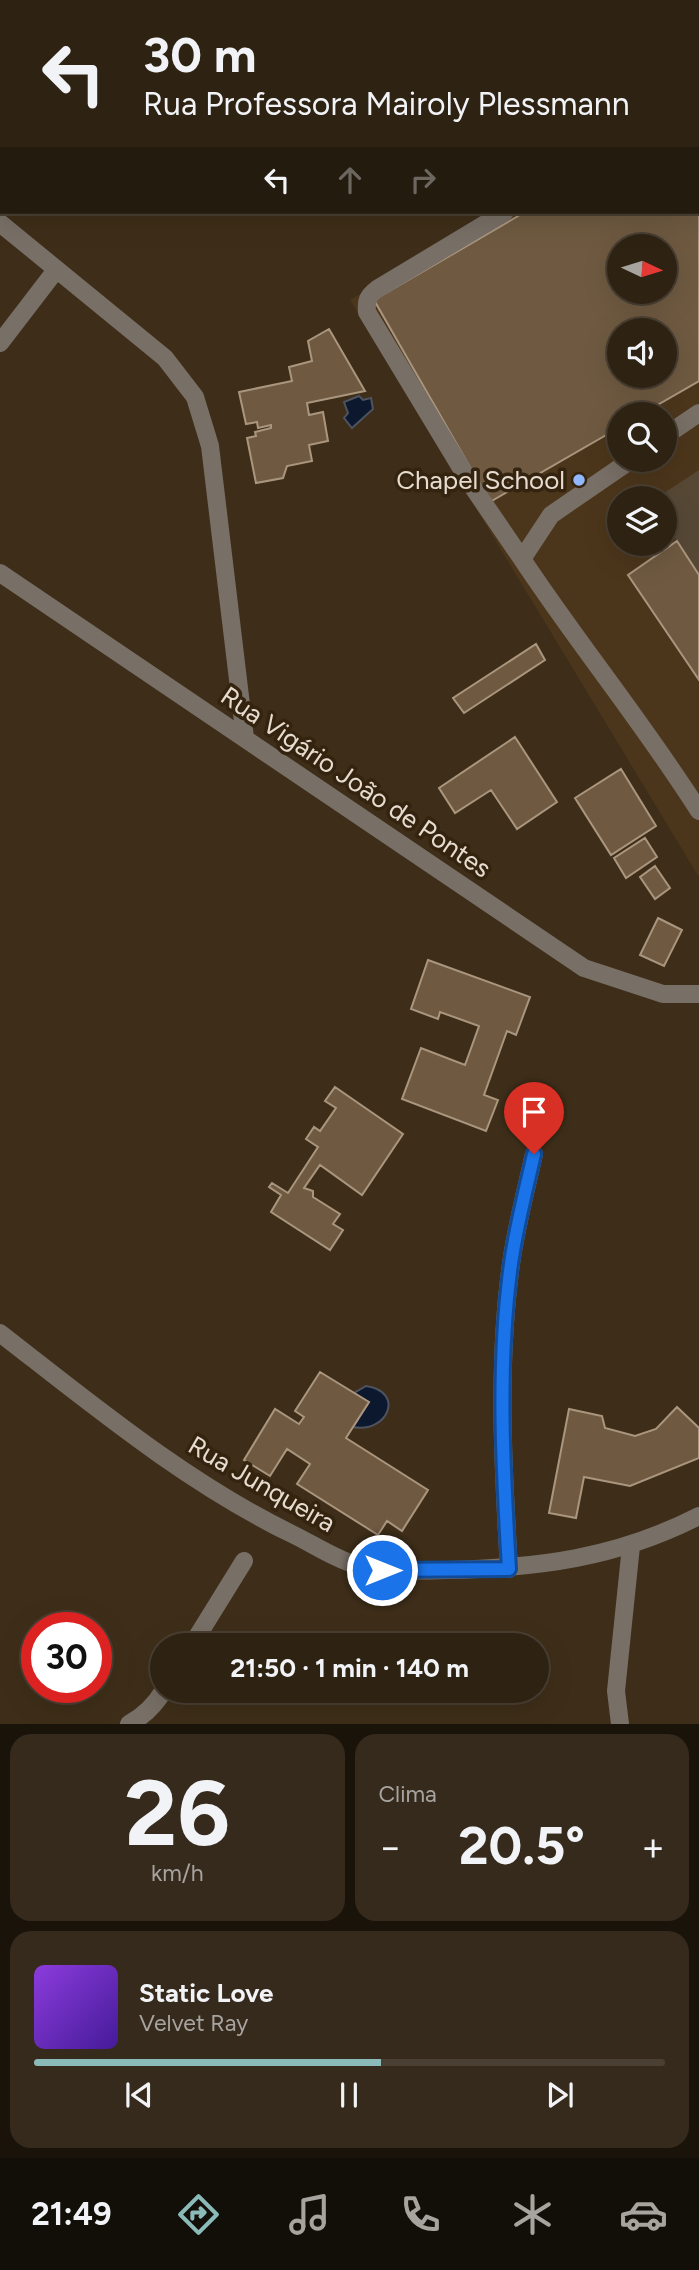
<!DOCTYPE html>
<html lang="pt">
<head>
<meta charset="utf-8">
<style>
  body { margin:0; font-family:Figtree,sans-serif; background:#362a1c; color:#f1f3f6; height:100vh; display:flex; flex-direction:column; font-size:26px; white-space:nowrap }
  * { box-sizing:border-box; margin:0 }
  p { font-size:23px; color:#a7a4a0 }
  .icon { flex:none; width:38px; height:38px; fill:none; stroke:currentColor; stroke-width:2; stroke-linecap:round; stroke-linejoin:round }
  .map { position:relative; height:1724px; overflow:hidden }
  .side { display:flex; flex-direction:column; gap:10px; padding:10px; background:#19130a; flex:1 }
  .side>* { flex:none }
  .guide { position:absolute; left:0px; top:0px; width:700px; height:214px; box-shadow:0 7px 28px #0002,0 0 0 2px #493f33; background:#2e2213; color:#f1f3f6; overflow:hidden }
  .needle { width:46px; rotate:94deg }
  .buttons { position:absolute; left:607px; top:234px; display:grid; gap:14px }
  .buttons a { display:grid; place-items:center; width:70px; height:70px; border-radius:50%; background:#2e2213; box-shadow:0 7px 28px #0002,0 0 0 2px #493f33; font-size:35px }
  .speed { position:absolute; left:21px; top:1612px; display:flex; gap:14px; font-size:35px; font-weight:700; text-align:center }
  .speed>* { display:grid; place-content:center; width:91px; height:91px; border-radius:50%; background:#2e2213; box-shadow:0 7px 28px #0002,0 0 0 2px #493f33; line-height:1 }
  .speed .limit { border:10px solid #d22; background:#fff; color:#111 }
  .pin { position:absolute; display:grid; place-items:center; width:60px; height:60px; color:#fff; margin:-72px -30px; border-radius:50% 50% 50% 0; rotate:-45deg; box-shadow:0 0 7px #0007 }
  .pin .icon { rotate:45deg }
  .me { position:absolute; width:77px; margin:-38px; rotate:90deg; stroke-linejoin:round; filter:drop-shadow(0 0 5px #0008) }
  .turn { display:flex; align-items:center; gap:24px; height:147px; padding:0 28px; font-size:32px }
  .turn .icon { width:91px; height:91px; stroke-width:2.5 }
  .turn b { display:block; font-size:49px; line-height:60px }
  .lanes { display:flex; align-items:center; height:66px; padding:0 28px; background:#0003; justify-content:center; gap:35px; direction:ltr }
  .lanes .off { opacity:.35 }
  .big { font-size:52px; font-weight:700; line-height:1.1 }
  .side .tile { flex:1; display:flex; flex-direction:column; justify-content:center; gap:10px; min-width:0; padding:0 24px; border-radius:21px; background:#362a1c }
  .side .dial { align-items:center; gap:0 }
  .dial b { font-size:91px; line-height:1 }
  .song { display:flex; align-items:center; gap:21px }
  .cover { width:84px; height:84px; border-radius:10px; background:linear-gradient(135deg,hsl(270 70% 55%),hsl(260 70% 35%)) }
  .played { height:7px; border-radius:4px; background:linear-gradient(90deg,#8bbbb9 55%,#493f33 55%) }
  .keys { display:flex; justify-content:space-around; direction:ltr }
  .heat { display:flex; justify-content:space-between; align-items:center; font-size:38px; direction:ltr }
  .side .tiles { flex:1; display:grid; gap:10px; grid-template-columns:1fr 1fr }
  .tile:last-child { grid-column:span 2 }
  .trip { position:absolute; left:150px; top:1633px; width:399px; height:70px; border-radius:35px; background:#2e2213; box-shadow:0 7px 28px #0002,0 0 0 2px #493f33; font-weight:700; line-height:70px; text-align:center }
  .tabs { display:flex; height:112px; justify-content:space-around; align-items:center; background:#120e08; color:#a7a4a0 }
  .tabs .icon { width:49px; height:49px }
  .tabs .selected { color:#8bbbb9 }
  .tabs b { font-size:32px; color:#f1f3f6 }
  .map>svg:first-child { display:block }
</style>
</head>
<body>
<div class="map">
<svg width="699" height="1724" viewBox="0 0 699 1724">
  <rect width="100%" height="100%" fill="#3e2e19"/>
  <path fill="#4c361b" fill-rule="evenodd" d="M699 91V877L350 300 497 212H698ZM620 247H665V292H620ZM620 331H665V376H620ZM620 415H665V460H620ZM620 499H665V544H620Z"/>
  <path fill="#574836" d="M699 470V575L665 522V499H655Z"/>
  <path fill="#0c182e" stroke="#4e535f" stroke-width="2" d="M359 396 363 400 371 398 373 409 352 428 344 418 348 413 344 402Z
    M366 1386C406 1392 387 1434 353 1427L369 1402 354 1393Z"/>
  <path fill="#6f5a41" stroke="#aa967f" stroke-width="2" fill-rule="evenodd" d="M699 110V381L640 415H620V427L490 502 374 300 525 212H698ZM620 247H665V292H620ZM620 331H665V376H620Z
    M329 329 365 391 307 403 309 415 323 412 328 441 309 445 312 461 287 466 283 478 256 483 247 438 256 436 255 432 271 428V425L258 428 257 422 246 424 239 392 292 381 289 367 312 361 308 341Z
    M677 541 699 575V680L628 575Z
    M536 644 545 660 464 713 453 698Z
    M515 737 557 802 517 829 491 790 455 813 439 788Z
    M621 769 656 826 611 855 575 798Z
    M645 838 657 857 626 878 614 858Z
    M655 866 670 888 655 899 640 877Z
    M658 918 682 930 664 966 640 955Z
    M428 960 530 997 516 1035 507 1031 484 1095 498 1100 486 1131 402 1099 421 1048 465 1065 479 1026 440 1012 438 1019 411 1009Z
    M335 1087 403 1134 362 1195 320 1165 304 1188 313 1191V1197L340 1214 333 1224 343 1230 330 1250 271 1212 281 1195 269 1187 272 1183 288 1193 318 1147 306 1139 314 1127 320 1131 336 1108 325 1101Z
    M320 1372 369 1402 346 1438 428 1490 402 1531 387 1521 378 1535 297 1484 310 1464 287 1449 270 1476 244 1460 275 1409 299 1424 304 1417 295 1411Z
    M677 1407 699 1428V1458L630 1486 584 1477 576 1518 549 1513 569 1409 602 1416 605 1428 635 1436 656 1429Z"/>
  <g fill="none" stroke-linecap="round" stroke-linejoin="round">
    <path stroke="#786f66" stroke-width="18" d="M319 0 321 2
      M538 2 540 0
      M698 95H699
      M505 212 377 289C368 296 366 300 367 312L472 486 522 559
      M0 223 165 358 195 397 210 446 245 738
      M0 343 56 270
      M665 436 699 413
      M631 460 551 515 522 559C579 645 644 724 699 811
      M0 573 584 968 663 994H699
      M0 1333C94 1406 188 1484 296 1536 314 1545 334 1558 353 1564 384 1572 416 1571 448 1570 538 1568 617 1558 699 1516
      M509 1569C503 1467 497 1365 511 1264 516 1227 526 1190 534 1154
      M192 1645 244 1561
      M129 1724C144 1716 155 1705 164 1690
      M620 1724 616 1691 631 1546"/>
  </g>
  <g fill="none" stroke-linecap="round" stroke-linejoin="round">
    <defs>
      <path id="route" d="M382 1570 509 1569C503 1467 497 1365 511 1264 516 1227 526 1190 534 1154"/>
    </defs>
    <use href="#route" stroke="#114b97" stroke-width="18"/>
    <use href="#route" stroke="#1a73e8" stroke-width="12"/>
  </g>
  <circle fill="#91b8fd" stroke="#34240f" stroke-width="2.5" cx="579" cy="480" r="7"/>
  <g text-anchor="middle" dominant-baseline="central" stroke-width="7" stroke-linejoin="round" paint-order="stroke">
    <g font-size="26" fill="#e7dcd0" stroke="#34240f" text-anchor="end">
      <text x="565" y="480">Chapel School</text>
    </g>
    <g font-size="26" fill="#e7dcd0" stroke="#34240f">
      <text transform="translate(356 782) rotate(34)">Rua Vigário João de Pontes</text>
      <text transform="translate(262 1484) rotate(30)">Rua Junqueira</text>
    </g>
  </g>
</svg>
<div class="buttons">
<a><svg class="needle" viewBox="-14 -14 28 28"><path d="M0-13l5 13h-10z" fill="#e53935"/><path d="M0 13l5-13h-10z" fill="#a7a4a0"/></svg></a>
<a><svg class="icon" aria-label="sound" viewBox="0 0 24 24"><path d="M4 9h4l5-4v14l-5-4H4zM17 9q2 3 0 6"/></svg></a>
<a><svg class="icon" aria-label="search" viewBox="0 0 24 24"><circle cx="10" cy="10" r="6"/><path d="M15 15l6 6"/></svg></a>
<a><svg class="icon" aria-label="layers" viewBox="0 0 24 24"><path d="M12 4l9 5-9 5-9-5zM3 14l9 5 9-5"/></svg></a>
</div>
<div class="speed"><div class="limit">30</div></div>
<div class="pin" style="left:534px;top:1154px;background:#d93025"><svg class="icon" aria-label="arrive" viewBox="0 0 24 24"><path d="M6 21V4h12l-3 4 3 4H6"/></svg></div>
<svg class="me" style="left:382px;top:1570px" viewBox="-20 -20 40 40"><circle r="17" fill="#1a73e8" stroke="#fff" stroke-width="3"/><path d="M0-11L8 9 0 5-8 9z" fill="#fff"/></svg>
<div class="trip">21:50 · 1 min · 140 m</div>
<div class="guide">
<div class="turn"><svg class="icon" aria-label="left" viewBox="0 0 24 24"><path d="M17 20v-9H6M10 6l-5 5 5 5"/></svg><div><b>30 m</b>Rua Professora Mairoly Plessmann</div></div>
<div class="lanes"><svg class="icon" aria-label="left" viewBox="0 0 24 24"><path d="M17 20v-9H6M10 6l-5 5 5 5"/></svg><svg class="icon off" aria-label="ahead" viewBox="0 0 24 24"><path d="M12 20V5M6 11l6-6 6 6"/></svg><svg class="icon off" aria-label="right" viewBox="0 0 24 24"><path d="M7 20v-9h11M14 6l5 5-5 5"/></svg></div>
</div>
</div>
<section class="side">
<div class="tiles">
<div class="tile dial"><b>26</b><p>km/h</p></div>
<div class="tile"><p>Clima</p>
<div class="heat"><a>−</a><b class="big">20.5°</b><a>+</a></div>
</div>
<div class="tile">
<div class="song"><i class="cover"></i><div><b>Static Love</b><p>Velvet Ray</p></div></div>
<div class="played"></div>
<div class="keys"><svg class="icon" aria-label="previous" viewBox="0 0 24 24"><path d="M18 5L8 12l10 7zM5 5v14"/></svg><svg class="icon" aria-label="pause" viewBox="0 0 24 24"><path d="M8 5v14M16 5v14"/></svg><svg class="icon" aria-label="next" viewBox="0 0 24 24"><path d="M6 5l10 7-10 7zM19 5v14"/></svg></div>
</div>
</div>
</section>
<nav class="tabs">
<b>21:49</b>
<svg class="icon selected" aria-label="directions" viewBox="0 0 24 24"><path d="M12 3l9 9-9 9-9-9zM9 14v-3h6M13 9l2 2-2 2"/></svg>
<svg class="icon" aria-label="music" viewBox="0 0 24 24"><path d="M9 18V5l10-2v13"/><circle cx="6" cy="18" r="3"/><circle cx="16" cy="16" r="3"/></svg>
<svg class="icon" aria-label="phone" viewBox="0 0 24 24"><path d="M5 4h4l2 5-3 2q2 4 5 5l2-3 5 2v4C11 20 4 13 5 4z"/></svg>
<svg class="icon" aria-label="climate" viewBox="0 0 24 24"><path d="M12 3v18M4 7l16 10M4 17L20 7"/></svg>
<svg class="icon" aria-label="car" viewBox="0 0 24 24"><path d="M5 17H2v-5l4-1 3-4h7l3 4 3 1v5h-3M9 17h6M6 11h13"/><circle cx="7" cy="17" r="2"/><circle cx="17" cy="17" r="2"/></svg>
</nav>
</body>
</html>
